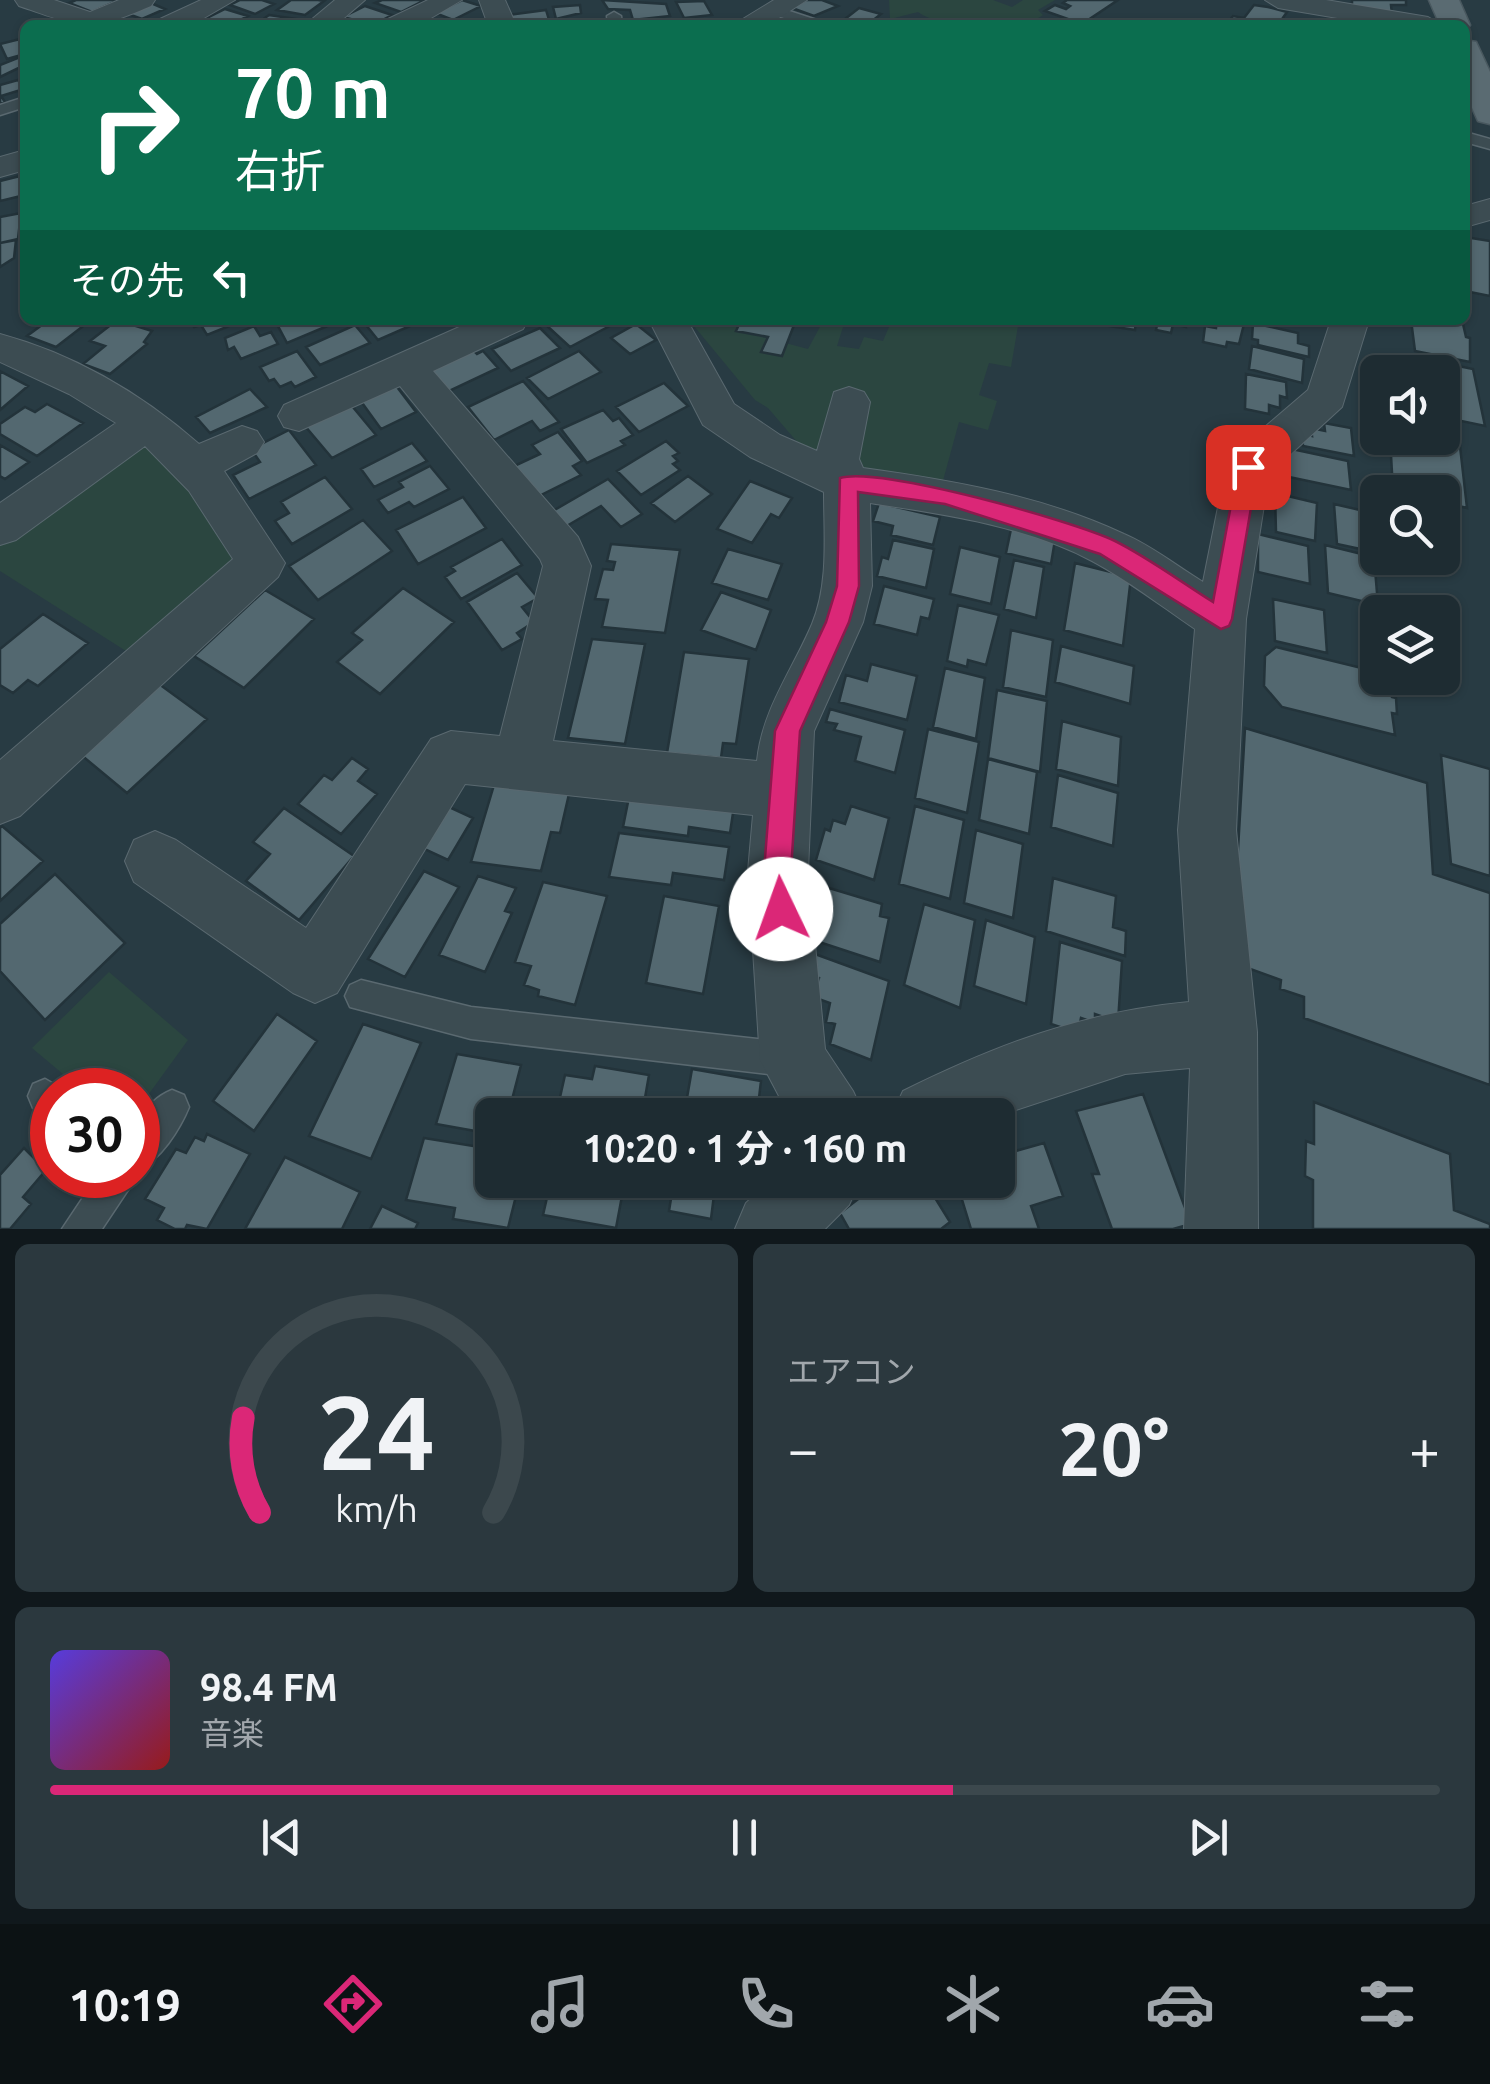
<!DOCTYPE html>
<html lang="ja">
<head>
<meta charset="utf-8">
<style>
  body { margin:0; font-family:Ubuntu,"Noto Sans JP",sans-serif; background:#2b383e; color:#f1f3f6; height:100vh; display:flex; flex-direction:column; font-size:38px; white-space:nowrap }
  * { box-sizing:border-box; margin:0 }
  p { font-size:32px; color:#a1a7ac }
  .icon { flex:none; width:55px; height:55px; fill:none; stroke:currentColor; stroke-width:2; stroke-linecap:round; stroke-linejoin:round }
  .map { position:relative; height:1229px; overflow:hidden }
  .sheet { display:flex; flex-direction:column; gap:15px; padding:15px; background:#10181c; flex:1 }
  .sheet>* { flex:none }
  .banner { position:absolute; left:20px; top:20px; width:1450px; height:305px; border-radius:15px; box-shadow:0 2px 8px #0004,0 0 0 2px #3c484d; background:#0b6e4f; color:#fff; overflow:hidden }
  .controls { position:absolute; left:1360px; top:355px; display:grid; gap:20px }
  .controls a { display:grid; place-items:center; width:100px; height:100px; border-radius:15px; background:#1e2c32; box-shadow:0 2px 8px #0004,0 0 0 2px #3c484d; font-size:50px }
  .speed { position:absolute; left:30px; top:1068px; display:flex; gap:20px; font-size:50px; font-weight:700; text-align:center }
  .speed>* { display:grid; place-content:center; width:130px; height:130px; border-radius:50%; background:#1e2c32; box-shadow:0 2px 8px #0004,0 0 0 2px #3c484d; line-height:1 }
  .speed .limit { border:15px solid #d22; background:#fff; color:#111 }
  .pin { position:absolute; display:grid; place-items:center; width:85px; height:85px; color:#fff; margin:-42px; border-radius:20px; box-shadow:0 5px 15px #0006 }
  .me { position:absolute; width:110px; margin:-55px; rotate:357deg; stroke-linejoin:round; filter:drop-shadow(0 0 8px #0008) }
  .turn { display:flex; align-items:center; gap:35px; height:210px; padding:0 50px; font-size:45px }
  .turn .icon { width:130px; height:130px; stroke-width:2.5 }
  .turn b { display:block; font-size:70px; line-height:85px }
  .then { display:flex; align-items:center; height:95px; padding:0 50px; background:#0003; gap:20px; font-size:38px }
  .big { font-size:75px; font-weight:700; line-height:1.1 }
  .sheet .card { flex:1; display:flex; flex-direction:column; justify-content:center; gap:15px; min-width:0; padding:0 35px; border-radius:15px; background:#2b383e }
  .sheet .dial { align-items:center; gap:0 }
  .dial svg { height:260px; overflow:visible; fill:none; stroke:#3c484d; stroke-width:7; stroke-linecap:round; text-anchor:middle }
  .dial text { fill:#f1f3f6; stroke:none }
  .song { display:flex; align-items:center; gap:30px }
  .cover { width:120px; height:120px; border-radius:15px; background:linear-gradient(135deg,hsl(250 70% 55%),hsl(0 70% 35%)) }
  .played { height:10px; border-radius:5px; background:linear-gradient(90deg,#db2777 65%,#3c484d 65%) }
  .keys { display:flex; justify-content:space-around; direction:ltr }
  .heat { display:flex; justify-content:space-between; align-items:center; font-size:55px; direction:ltr }
  .sheet .tiles { flex:1; display:grid; gap:15px; grid-template-columns:1fr 1fr }
  .card:last-child { grid-column:span 2 }
  .trip { position:absolute; left:475px; top:1098px; width:540px; height:100px; border-radius:15px; background:#1e2c32; box-shadow:0 2px 8px #0004,0 0 0 2px #3c484d; font-weight:700; line-height:100px; text-align:center }
  .menu { display:flex; height:160px; justify-content:space-around; align-items:center; background:#0c1214; color:#a1a7ac }
  .menu .icon { width:70px; height:70px }
  .menu .active { color:#db2777 }
  .menu b { font-size:45px; color:#f1f3f6 }
  .map>svg:first-child { display:block }
</style>
</head>
<body>
<div class="map">
<svg width="1490" height="1229" viewBox="0 0 1490 1229">
  <rect width="100%" height="100%" fill="#283b43"/>
  <path fill="#2b4640" d="M889 0H993L1012 7 1023 0H1055L1038 10 1043 15C1018 33 943 30 918 12L890 19Z
    M689 320H742L752 334 808 349 822 323 843 327 837 346 859 349 864 337 883 341 892 320H1019L1011 367 989 363 979 395 997 401 988 430 959 422 941 488 817 465 768 408 755 400Z
    M139 440 180 473 243 564 137 658 0 571V541Z
    M109 972 188 1040 138 1109V1090H82L32 1048Z"/>
  <path fill="#536870" stroke="#23333a" stroke-width="2.5" d="M76 0H119L92 12 69 3Z
    M240 0H262L274 4 255 14 230 5Z
    M291 0H318L324 1 305 15 277 10Z
    M382 0H425L401 12 375 3Z
    M462 0 481 6 453 20 435 13Z
    M602 0 666 4 670 16 633 20 630 10 608 9Z
    M806 0H822L838 6 814 16 792 8Z
    M1067 0H1118L1082 24 1045 11 1055 5 1066 9 1070 6 1063 3Z
    M1352 0H1406V5H1391L1392 15 1352 8Z
    M704 1 712 15 684 18 676 2Z
    M151 3 165 9 142 19 128 14Z
    M580 5 581 13 556 19 553 7Z
    M1254 5 1268 7 1287 12 1278 25 1227 24 1233 16 1244 18Z
    M365 6 392 15 373 25 343 17Z
    M859 8 881 14 867 25 845 19Z
    M225 9 248 16 230 25 199 22Z
    M546 10 550 23 510 25 508 15Z
    M269 15 303 20 296 25H255Z
    M20 39 25 54 7 59 0 44Z
    M25 55V65L0 77V65Z
    M18 80 24 89 1 96 5 102 0 104V85Z
    M20 176 25 195 0 201V181Z
    M21 213 18 239 0 243V217Z
    M1465 237 1490 241V296L1465 291Z
    M16 240 14 258 0 267V243Z
    M42 320H91L56 347 27 336 46 322Z
    M117 320 152 331 144 342 147 344 110 374 83 364 105 346 90 341Z
    M189 320H244L207 335 201 325 194 327Z
    M291 320H336L337 322 287 343 278 326Z
    M362 320H404L410 326 378 340Z
    M553 320H618L619 321 570 347 545 324Z
    M741 320H796L782 356 761 352 768 337 736 331Z
    M1098 320H1136L1135 330 1097 324Z
    M1158 320H1187L1186 327 1173 324 1171 333 1156 330Z
    M1217 320H1245L1239 344 1227 342 1226 347 1203 342 1205 326 1216 328Z
    M1411 320 1463 324 1466 337 1470 338V362L1415 351Z
    M1253 323 1298 333V343L1309 346V357L1258 345V340L1252 339Z
    M636 324 656 340 630 354 611 338Z
    M355 325 370 343 320 365 306 347Z
    M254 326 260 336 271 332 278 344 241 359 234 347 228 350 225 338Z
    M540 328 560 348 511 371 492 349Z
    M1252 346 1304 359 1302 383 1249 369Z
    M472 349 477 354 483 351 498 368 445 393 426 370Z
    M297 351 316 377 295 387 291 382 280 387 274 379 269 381 260 367Z
    M579 351 601 372 548 399 527 378Z
    M1414 357 1473 369 1485 426 1442 417V372H1416Z
    M0 371 28 386 0 410Z
    M1246 374 1286 382 1287 398 1280 396V408L1269 405V414L1245 409Z
    M523 381 559 422 540 431 532 421 494 440 468 407Z
    M394 383 416 412 381 429 360 400Z
    M664 383 688 406 639 432 616 407Z
    M250 389 267 407 210 433 196 417Z
    M47 404 83 423 37 456 0 434V424L25 407 35 412Z
    M352 406 376 435 332 458 305 426Z
    M603 410 613 421 619 418 633 435 621 441 625 445 587 463 561 429Z
    M1324 423 1351 428 1354 456 1303 446 1302 433 1312 436 1311 428 1325 431Z
    M289 430 316 465 249 499 233 475 260 462 251 449Z
    M1442 431 1455 434 1457 446H1460L1467 508 1442 502V492L1393 490 1390 438H1442Z
    M558 432 582 461 573 466 581 475 535 498 512 467 540 454 532 445Z
    M666 441 679 453 673 456 678 461 673 464 680 470 641 495 617 471Z
    M412 443 427 461 374 487 361 469Z
    M0 445 29 462 5 479 0 476Z
    M1287 448 1348 461 1351 490 1289 477Z
    M430 466 449 489 414 507 409 502 388 513 378 500 403 487 399 482Z
    M688 476 712 494 675 522 651 503Z
    M325 477 352 509 292 544 275 521 289 513 281 502Z
    M608 479 642 514 621 527 601 506 565 527 551 512Z
    M750 481 792 498 779 518 771 514 752 543 717 529Z
    M1275 493 1317 503 1315 541 1276 532Z
    M463 497 486 528 418 564 396 530Z
    M879 503 940 517 933 545 891 535 893 526 873 521Z
    M1334 504 1360 510 1362 528 1371 530 1373 545 1364 544 1365 550 1337 544Z
    M363 520 392 551 318 600 289 566Z
    M1011 529 1055 540 1051 564 1006 553Z
    M1258 534 1308 546 1310 584 1258 572Z
    M502 539 522 565 461 599 445 577 455 571 451 567Z
    M893 540 934 549 926 588 877 576 882 557 888 559Z
    M611 544 680 550 665 633 602 627 608 600 595 599 603 569 613 570 615 562 607 561Z
    M1325 545 1374 557 1378 605 1328 593Z
    M960 547 1000 557 991 604 950 594Z
    M728 549 782 564 768 600 712 583Z
    M1014 560 1044 567 1036 618 1004 609Z
    M1075 563 1131 577 1123 646 1064 630Z
    M517 573 538 598 522 607 534 622 517 633 522 639 502 650 467 602Z
    M884 586 934 599 929 619 921 617 917 635 874 624Z
    M403 588 454 622 380 694 337 662 362 640 352 633Z
    M265 590 314 619 244 688 194 656Z
    M721 592 771 610 756 650 701 630Z
    M1273 599 1324 610 1327 653 1275 641Z
    M958 605 999 615 986 665 968 660 967 667 947 661Z
    M43 614 88 643 38 686 28 680 13 693 0 685V649Z
    M1011 630 1053 640 1046 697 1003 687Z
    M592 639 645 644 625 744 568 738Z
    M1061 646 1134 666 1130 704 1055 682Z
    M1276 647 1378 672V678H1390L1392 697 1396 698 1397 714 1392 713 1395 735 1282 707 1264 686 1265 656Z
    M684 652 749 659 736 744 723 743 721 758 667 753Z
    M871 664 917 676 907 720 839 702 846 675 867 681Z
    M945 668 985 678 976 739 933 727Z
    M159 684 207 719 127 793 80 754Z
    M997 690 1047 701 1040 772 988 758Z
    M830 709 905 730 895 773 855 761 861 737 834 730 837 724 826 722Z
    M1062 721 1121 737 1118 786 1056 769Z
    M1245 728 1427 783 1433 874 1490 893V1085L1304 1018V997L1280 989 1281 980 1242 966 1236 884Z
    M928 729 979 742 967 813 915 798Z
    M1441 755 1490 769V876L1451 864Z
    M352 758 368 769 358 781 377 794 341 834 298 804 324 775 332 780Z
    M988 759 1037 772 1029 834 979 820Z
    M1058 775 1118 793 1113 846 1051 827Z
    M494 785 569 794 560 833 551 832 541 871 471 862Z
    M631 787 735 800 730 833 689 827 688 836 623 827Z
    M447 806 473 818 448 860 420 847Z
    M851 806 889 818 874 880 816 860 825 829 830 831 833 820 845 824Z
    M915 806 964 820 950 899 899 884Z
    M284 808 354 856 299 920 246 881 270 854 253 842Z
    M2 826 43 861 0 901V828Z
    M976 830 1023 844 1013 918 964 903Z
    M619 833 729 847 724 880 673 873 671 885 609 877Z
    M424 871 459 887 405 977 368 959Z
    M55 874 125 943 45 1020 0 971V924Z
    M478 876 516 888 505 911 512 913 485 972 439 955Z
    M1053 878 1116 896 1113 927 1126 931 1125 956 1046 931Z
    M543 882 607 896 575 1005 538 996 539 990 524 985 531 966 515 962Z
    M829 888 882 904 880 916 889 918 880 962 816 941Z
    M664 896 719 906 703 994 646 983Z
    M924 904 975 920 960 1008 904 985Z
    M986 920 1035 937 1026 1004 974 986Z
    M1060 942 1122 961 1118 1022 1095 1014V1023L1081 1018 1078 1033 1051 1024Z
    M815 954 889 981 871 1060 830 1044 835 1024 826 1022 830 1003 813 997 819 978 809 974Z
    M277 1014 317 1041 254 1131 213 1101Z
    M363 1024 421 1043 371 1159 309 1136Z
    M457 1054 521 1065 508 1115H492V1134L436 1124Z
    M595 1066 649 1075 642 1115H556L565 1075 592 1079Z
    M692 1069 761 1081 757 1115H684Z
    M1143 1094 1191 1224 1173 1229H1112L1092 1174H1099L1076 1111Z
    M1314 1102 1450 1154 1454 1210 1490 1224V1229H1313V1180L1305 1176 1306 1141 1314 1144Z
    M207 1134 250 1154 207 1229 187 1225 185 1229H175L157 1220 164 1208 145 1199 176 1149 186 1153 195 1137 204 1141Z
    M424 1138 492 1149V1180H520L508 1228 453 1219 455 1208 406 1200Z
    M1044 1143 1063 1196 1031 1206 1039 1229H971L956 1180H998V1156Z
    M24 1148 46 1170 23 1197 31 1204 10 1229H0V1175Z
    M285 1157 360 1192 342 1229H245Z
    M551 1180H625L616 1228 543 1215Z
    M674 1180H749L748 1193 715 1187 711 1219 669 1211Z
    M883 1180H924L950 1222 941 1229H849L840 1213Z
    M382 1206 418 1223 415 1229H370Z"/>
  <g fill="none" stroke-linecap="round" stroke-linejoin="round">
    <defs>
      <path id="service" d="M774 6 823 22 825 25H805L769 13 767 10Z
        M614 12 621 16 622 25H608L607 16Z
        M25 97V107L0 115V105Z
        M1465 132 1490 139V149L1465 142Z
        M361 980 471 1007 793 1043 805 1048 810 1060 805 1072 793 1077 471 1039 350 1007 345 996 350 985Z
        M45 1079 64 1090H52V1119L33 1108 28 1096 33 1084Z
        M172 1090 184 1095 189 1107C180 1129 160 1161 138 1169 138 1136 135 1105 172 1090Z
        M138 1174V1175L102 1229H62L98 1175Z"/>
      <path id="minor" d="M15 0H54L90 12 119 0H155L151 6C88 33 83 28 19 6Z
        M201 0H235L192 25H156L160 19Z
        M335 0H365L336 25H305Z
        M428 0H462L419 25H384L388 19Z
        M479 0H505L516 25H488Z
        M774 0H807L768 25H733Z
        M1265 0H1326L1428 17 1442 25H1379L1278 8Z
        M25 150V170L0 177V157Z
        M1490 199V220L1465 227V206Z
        M475 320H528L523 329 433 371 578 537 591 566 553 741 757 761C762 710 792 671 812 624 829 583 824 536 824 492L750 457 703 425 649 320H687L734 404 780 435 817 451 834 392 849 387 864 392 870 402 859 459 863 468C950 480 1044 496 1124 534 1152 546 1177 566 1203 582L1226 467 1232 455 1308 390 1331 320H1369L1342 407 1269 474 1246 619 1236 830 1257 1032 1258 1229H1184L1190 1068 1125 1074 998 1116 892 1115 903 1091C998 1044 1083 1012 1189 1002L1178 830 1195 629C1161 606 1128 580 1092 561 1026 526 943 514 870 503L872 586 863 622 814 731 808 871 825 1049 853 1091 864 1115H789L760 1060 748 871 753 815 465 784 337 993 315 1003 293 993 134 882 125 861 134 840 155 831 176 840 306 928 431 739 451 731 500 736 543 566 540 559 400 386 299 431 284 427 278 416 284 405Z
        M0 334C74 354 142 394 199 444L242 426 257 431 264 442 257 453 224 471 285 563 278 577 20 816 0 824V760L233 559 189 491 145 446 16 540 0 545V503L116 423 69 394 0 362Z
        M771 1180H860L849 1205 825 1229H735L746 1203Z"/>
      <path id="primary" d="M1429 0H1459L1470 25 1466 31 1465 25H1440Z
        M1465 40 1476 42 1490 72V124L1478 121 1465 92Z"/>
    </defs>
    <use href="#service" stroke="#5a6970" stroke-width="3"/>
    <use href="#minor" stroke="#5a6970" stroke-width="2"/>
    <use href="#primary" stroke="#49585f" stroke-width="3"/>
    <use href="#service" fill="#3c4c52" fill-rule="evenodd"/>
    <use href="#minor" fill="#3c4c52" fill-rule="evenodd"/>
    <use href="#primary" fill="#5a6b72" fill-rule="evenodd"/>
  </g>
  <path fill="#db2777" stroke="#8e194d" stroke-width="2.5" d="M1248 459 1258 467 1232 619 1229 626 1221 629 1100 554 945 504 858 492 859 586 849 622 800 731 791 871 795 909 791 919 781 923 771 919 764 871 775 731 826 622 837 586 840 478C880 466 1073 521 1115 541 1149 558 1181 582 1213 602L1238 467Z"/>
</svg>
<div class="controls">
<a><svg class="icon" aria-label="sound" viewBox="0 0 24 24"><path d="M4 9h4l5-4v14l-5-4H4zM17 9q2 3 0 6"/></svg></a>
<a><svg class="icon" aria-label="search" viewBox="0 0 24 24"><circle cx="10" cy="10" r="6"/><path d="M15 15l6 6"/></svg></a>
<a><svg class="icon" aria-label="layers" viewBox="0 0 24 24"><path d="M12 4l9 5-9 5-9-5zM3 14l9 5 9-5"/></svg></a>
</div>
<div class="speed"><div class="limit">30</div></div>
<div class="pin" style="left:1248px;top:467px;background:#d93025"><svg class="icon" aria-label="arrive" viewBox="0 0 24 24"><path d="M6 21V4h12l-3 4 3 4H6"/></svg></div>
<svg class="me" style="left:781px;top:909px" viewBox="-20 -20 40 40"><circle r="19" fill="#fff"/><path d="M0-13L10 11 0 6-10 11z" fill="#db2777"/></svg>
<div class="trip">10:20 · 1 分 · 160 m</div>
<div class="banner">
<div class="turn"><svg class="icon" aria-label="right" viewBox="0 0 24 24"><path d="M7 20v-9h11M14 6l5 5-5 5"/></svg><div><b>70 m</b>右折</div></div>
<div class="then">その先<svg class="icon" aria-label="left" viewBox="0 0 24 24"><path d="M17 20v-9H6M10 6l-5 5 5 5"/></svg></div>
</div>
</div>
<section class="sheet">
<div class="tiles">
<div class="card dial"><svg viewBox="0 0 100 80">
<path d="M14 69A42 42 0 1 1 86 69"/>
<path d="M14 69A42 42 0 0 1 9 40" stroke="#db2777"/>
<text x="50" y="56" font-size="32" font-weight="700">24</text>
<text x="50" y="72" font-size="11">km/h</text>
</svg></div>
<div class="card"><p>エアコン</p>
<div class="heat"><a>−</a><b class="big">20°</b><a>+</a></div>
</div>
<div class="card">
<div class="song"><i class="cover"></i><div><b>98.4 FM</b><p>音楽</p></div></div>
<div class="played"></div>
<div class="keys"><svg class="icon" aria-label="previous" viewBox="0 0 24 24"><path d="M18 5L8 12l10 7zM5 5v14"/></svg><svg class="icon" aria-label="pause" viewBox="0 0 24 24"><path d="M8 5v14M16 5v14"/></svg><svg class="icon" aria-label="next" viewBox="0 0 24 24"><path d="M6 5l10 7-10 7zM19 5v14"/></svg></div>
</div>
</div>
</section>
<nav class="menu">
<b>10:19</b>
<svg class="icon active" aria-label="directions" viewBox="0 0 24 24"><path d="M12 3l9 9-9 9-9-9zM9 14v-3h6M13 9l2 2-2 2"/></svg>
<svg class="icon" aria-label="music" viewBox="0 0 24 24"><path d="M9 18V5l10-2v13"/><circle cx="6" cy="18" r="3"/><circle cx="16" cy="16" r="3"/></svg>
<svg class="icon" aria-label="phone" viewBox="0 0 24 24"><path d="M5 4h4l2 5-3 2q2 4 5 5l2-3 5 2v4C11 20 4 13 5 4z"/></svg>
<svg class="icon" aria-label="climate" viewBox="0 0 24 24"><path d="M12 3v18M4 7l16 10M4 17L20 7"/></svg>
<svg class="icon" aria-label="car" viewBox="0 0 24 24"><path d="M5 17H2v-5l4-1 3-4h7l3 4 3 1v5h-3M9 17h6M6 11h13"/><circle cx="7" cy="17" r="2"/><circle cx="17" cy="17" r="2"/></svg>
<svg class="icon" aria-label="filters" viewBox="0 0 24 24"><path d="M4 7h16M4 17h16"/><circle cx="9" cy="7" r="2"/><circle cx="15" cy="17" r="2"/></svg>
</nav>
</body>
</html>
